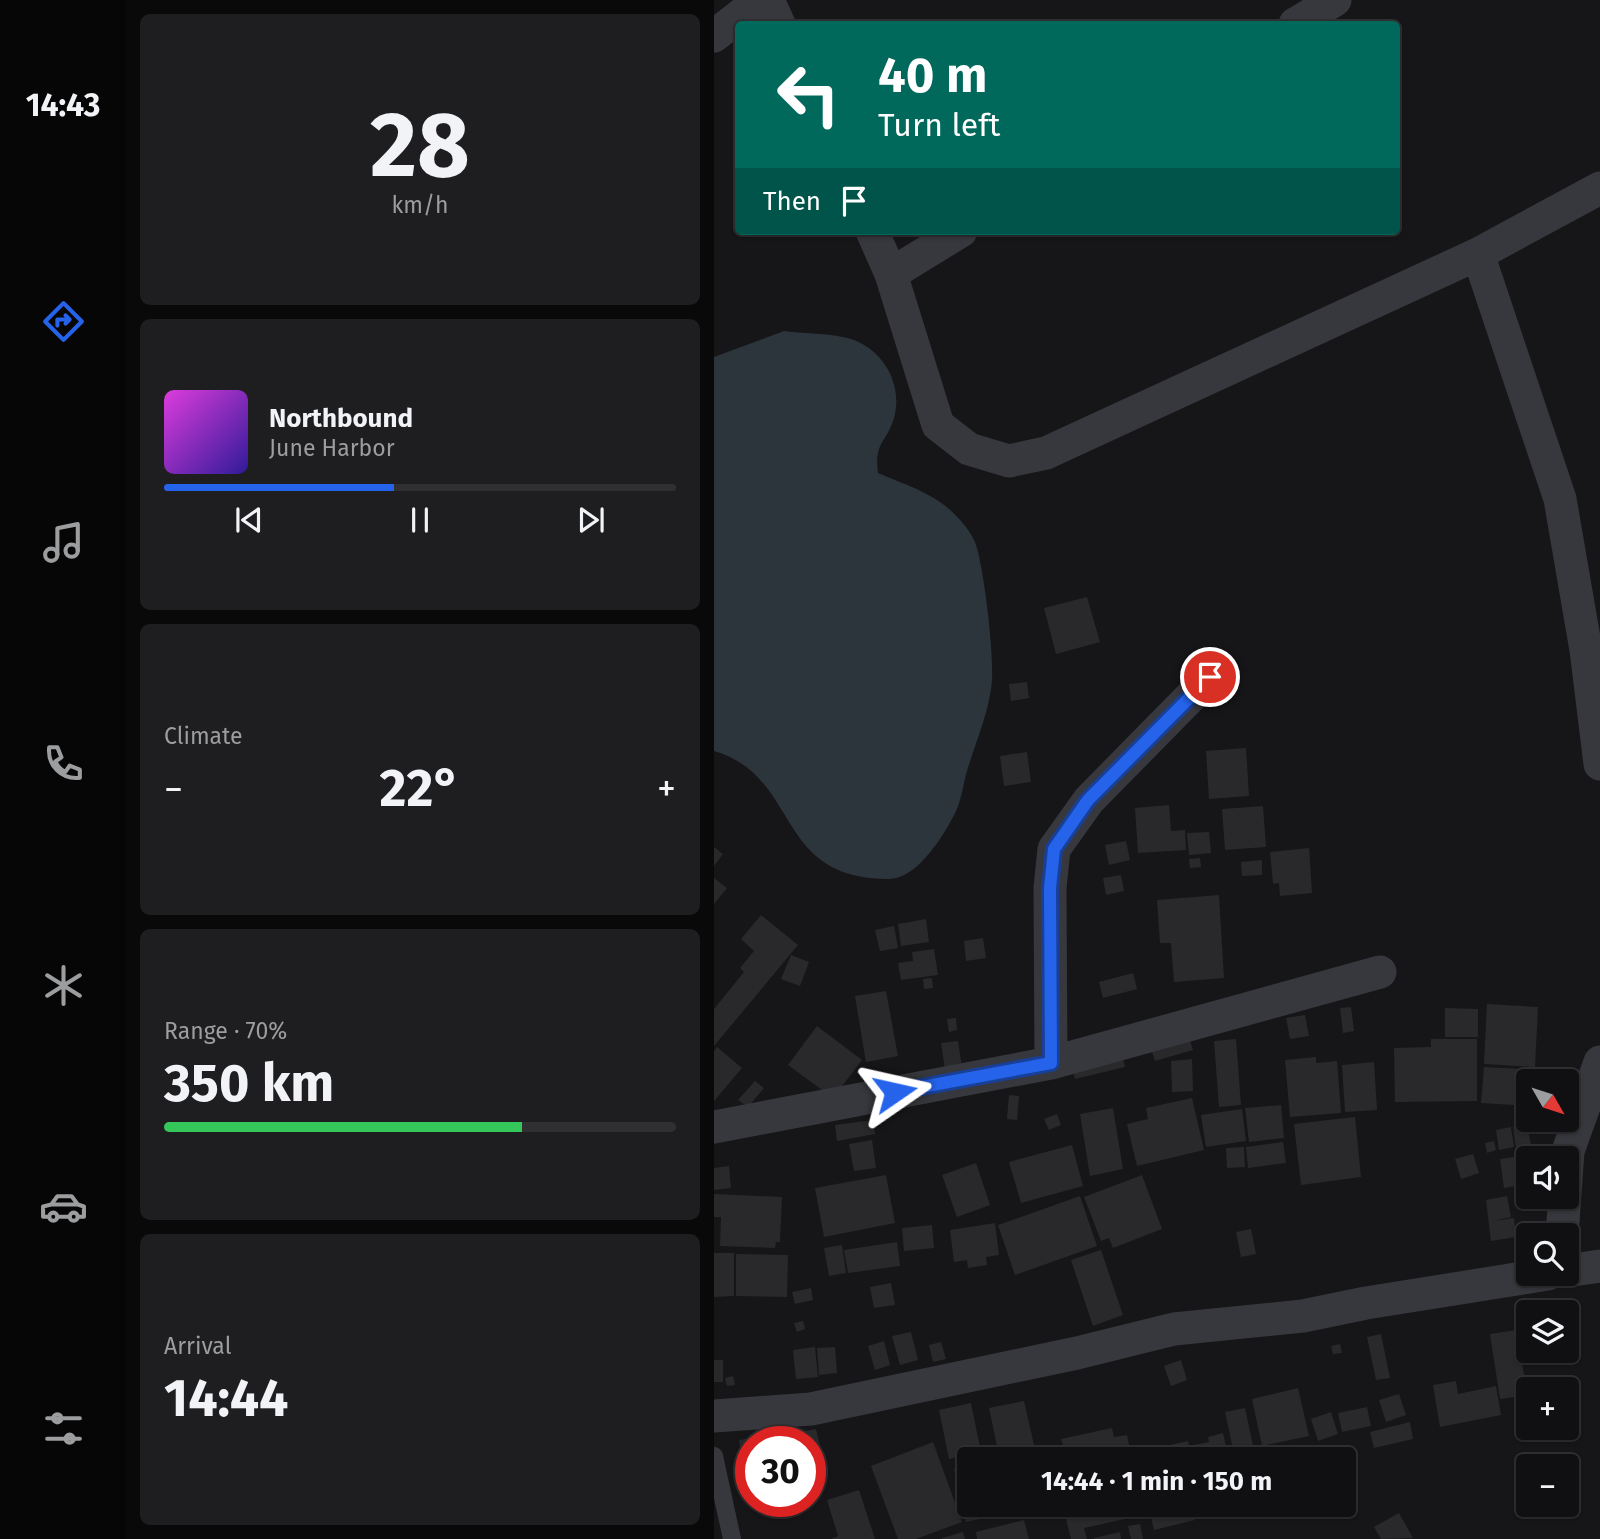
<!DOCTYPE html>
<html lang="en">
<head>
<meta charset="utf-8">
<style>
  body { margin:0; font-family:"Fira Sans",sans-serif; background:#1e1e20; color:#f1f3f6; height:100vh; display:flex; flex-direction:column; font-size:26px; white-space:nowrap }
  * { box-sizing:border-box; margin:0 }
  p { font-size:23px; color:#9c9d9f }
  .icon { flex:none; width:38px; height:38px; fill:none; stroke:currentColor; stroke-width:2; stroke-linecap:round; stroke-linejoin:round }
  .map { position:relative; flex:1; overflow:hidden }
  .details { display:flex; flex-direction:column; gap:14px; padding:14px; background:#09090a; width:588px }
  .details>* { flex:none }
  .top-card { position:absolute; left:21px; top:21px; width:665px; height:214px; border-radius:7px; box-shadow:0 2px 5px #0004,0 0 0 2px #303032; background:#00695c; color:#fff; overflow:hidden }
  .needle { width:46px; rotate:129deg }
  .tools { position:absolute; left:802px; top:1069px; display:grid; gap:14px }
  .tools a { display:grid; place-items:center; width:63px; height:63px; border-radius:7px; background:#101012; box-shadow:0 2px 5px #0004,0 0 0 2px #303032; font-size:35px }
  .speed { position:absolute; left:21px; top:1426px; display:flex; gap:14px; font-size:35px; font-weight:700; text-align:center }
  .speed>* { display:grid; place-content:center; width:91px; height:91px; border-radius:50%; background:#101012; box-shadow:0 2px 5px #0004,0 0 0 2px #303032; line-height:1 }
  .speed .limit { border:10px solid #d22; background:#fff; color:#111 }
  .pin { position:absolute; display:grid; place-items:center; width:60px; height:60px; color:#fff; margin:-30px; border:4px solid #fff; border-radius:50%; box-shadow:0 2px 7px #0007 }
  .me { position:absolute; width:77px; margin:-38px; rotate:79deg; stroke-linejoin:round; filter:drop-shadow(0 0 5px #0008) }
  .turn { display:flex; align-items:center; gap:24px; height:147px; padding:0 28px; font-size:32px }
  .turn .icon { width:91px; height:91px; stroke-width:2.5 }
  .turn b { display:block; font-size:49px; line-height:60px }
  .then { display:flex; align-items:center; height:66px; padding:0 28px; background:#0003; gap:14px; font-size:26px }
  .big { font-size:52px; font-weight:700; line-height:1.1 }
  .details .tile { flex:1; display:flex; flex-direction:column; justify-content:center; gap:10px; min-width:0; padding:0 24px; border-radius:10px; background:#1e1e20 }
  .details .dial { align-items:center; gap:0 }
  .dial b { font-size:91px; line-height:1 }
  .song { display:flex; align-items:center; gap:21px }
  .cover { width:84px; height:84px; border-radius:10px; background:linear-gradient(135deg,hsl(300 70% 55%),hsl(250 70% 35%)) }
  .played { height:7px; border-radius:4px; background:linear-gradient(90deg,#2563eb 45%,#303032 45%) }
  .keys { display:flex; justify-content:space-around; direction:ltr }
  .heat { display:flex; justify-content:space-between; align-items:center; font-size:38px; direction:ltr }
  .charge { height:10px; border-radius:5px; background:linear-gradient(90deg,#34c759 70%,#303032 0) }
  .trip { position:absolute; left:243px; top:1447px; width:399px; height:70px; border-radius:7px; background:#101012; box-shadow:0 2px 5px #0004,0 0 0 2px #303032; font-weight:700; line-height:70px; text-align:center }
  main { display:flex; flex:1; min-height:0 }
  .dock { display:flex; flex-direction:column; width:126px; justify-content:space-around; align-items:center; background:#060607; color:#9c9d9f }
  .dock .icon { width:49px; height:49px }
  .dock .selected { color:#2563eb }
  .dock b { font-size:32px; color:#f1f3f6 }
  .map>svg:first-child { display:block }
</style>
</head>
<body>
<main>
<nav class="dock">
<b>14:43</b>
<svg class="icon selected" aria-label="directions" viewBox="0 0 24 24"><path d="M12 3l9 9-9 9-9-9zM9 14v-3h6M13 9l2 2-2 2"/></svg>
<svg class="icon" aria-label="music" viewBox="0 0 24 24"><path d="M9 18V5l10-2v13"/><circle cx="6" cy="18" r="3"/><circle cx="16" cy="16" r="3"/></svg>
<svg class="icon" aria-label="phone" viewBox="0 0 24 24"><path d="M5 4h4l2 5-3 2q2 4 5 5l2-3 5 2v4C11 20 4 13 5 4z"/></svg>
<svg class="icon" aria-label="climate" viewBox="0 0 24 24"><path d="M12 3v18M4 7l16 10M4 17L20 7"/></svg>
<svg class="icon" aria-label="car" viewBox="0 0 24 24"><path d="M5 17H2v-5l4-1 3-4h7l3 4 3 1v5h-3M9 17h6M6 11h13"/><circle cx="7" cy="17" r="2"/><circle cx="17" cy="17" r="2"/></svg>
<svg class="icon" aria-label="filters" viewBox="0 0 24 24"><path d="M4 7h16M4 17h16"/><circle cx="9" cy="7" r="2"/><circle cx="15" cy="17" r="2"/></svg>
</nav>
<section class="details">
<div class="tile dial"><b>28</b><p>km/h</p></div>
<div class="tile">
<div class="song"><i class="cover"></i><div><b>Northbound</b><p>June Harbor</p></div></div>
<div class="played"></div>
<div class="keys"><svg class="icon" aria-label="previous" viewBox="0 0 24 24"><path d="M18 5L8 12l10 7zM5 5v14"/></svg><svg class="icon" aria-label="pause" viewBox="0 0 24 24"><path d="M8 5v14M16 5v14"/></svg><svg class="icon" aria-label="next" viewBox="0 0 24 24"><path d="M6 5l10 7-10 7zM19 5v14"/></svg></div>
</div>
<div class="tile"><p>Climate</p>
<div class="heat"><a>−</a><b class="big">22°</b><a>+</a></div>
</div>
<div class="tile"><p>Range · 70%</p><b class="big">350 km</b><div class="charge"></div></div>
<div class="tile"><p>Arrival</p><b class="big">14:44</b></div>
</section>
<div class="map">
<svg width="886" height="1539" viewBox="0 0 886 1539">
  <rect width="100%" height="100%" fill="#161618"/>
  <path fill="#2c353c" d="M70 331C91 334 120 333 140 340 171 352 189 386 180 418 172 444 160 442 164 473 194 486 224 494 246 520 251 525 258 535 261 542 270 566 282 665 277 689 273 717 261 744 253 771 249 785 247 804 239 817 227 840 201 880 174 879 59 879 87 776 0 751V357Z"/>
  <path fill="#29292c" d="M373 597 386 642 342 654 330 608Z
    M313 682 315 698 297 701 295 684Z
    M532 748 535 796 495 799 492 751Z
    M313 752 317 782 290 786 286 756Z
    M455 805 457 831 471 830 472 850 424 853 421 808Z
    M549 806 552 847 511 850 508 809Z
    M495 832 497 853 475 855 473 833Z
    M412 841 416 860 395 865 391 845Z
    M0 847 9 854 0 866Z
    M595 848 598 893 566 896 565 883 559 884 556 852Z
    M486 858 487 867 476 868 475 859Z
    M548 860V875L528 876 527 862Z
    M407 875 410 891 392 895 389 878Z
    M0 878 13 888 0 904Z
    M505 895 510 978 460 982 457 943H446L443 900Z
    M47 915 84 945 0 1046V1009L30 972 26 968 40 951 27 939Z
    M212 919 215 942 187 946 184 924Z
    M180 926 184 948 166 951 161 930Z
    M269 938 272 958 252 961 250 941Z
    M220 949 224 975 187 980 184 963 199 961 198 952Z
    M77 955 95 962 86 986 67 979Z
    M419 973 423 989 389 998 385 982Z
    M218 978 219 988 210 989 209 979Z
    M172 991 184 1056 152 1062 141 996Z
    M773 1004 824 1007 821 1067 770 1064Z
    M637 1007 640 1031 629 1033 626 1008Z
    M731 1008 764 1009V1037H731Z
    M591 1015 595 1036 576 1039 572 1018Z
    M242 1018 243 1030 235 1032 233 1019Z
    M103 1026 148 1060 119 1098 74 1065Z
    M472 1028 479 1050 441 1061 434 1039Z
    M522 1039 527 1105 505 1107 500 1041Z
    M717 1039H763V1101L681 1102 680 1048 717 1047Z
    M244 1041 248 1068 231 1070 227 1043Z
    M3 1047 28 1068 0 1101V1051Z
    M406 1048 411 1067 361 1079 356 1060Z
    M602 1057V1063L623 1061 627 1113 576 1117 571 1060Z
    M478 1059 479 1091 458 1092 457 1061Z
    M660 1062 663 1110 631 1112 628 1065Z
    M770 1067 844 1071 843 1082H814V1106L767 1103Z
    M41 1081 50 1088 34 1107 24 1100Z
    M295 1095 305 1096 303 1120 293 1119Z
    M478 1098 490 1150 423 1166 413 1124 434 1119 432 1108Z
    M567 1105 570 1138 535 1142 531 1108Z
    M399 1108 409 1169 376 1176 366 1114Z
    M528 1109 532 1141 492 1147 487 1115Z
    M343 1114 347 1125 335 1130 330 1119Z
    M641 1117 647 1177 587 1185 580 1124Z
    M159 1120 161 1134 123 1141 121 1125Z
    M813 1124 817 1145 802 1148 799 1127Z
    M797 1127 800 1147 785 1150 782 1130Z
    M158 1140 162 1168 140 1171 135 1144Z
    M780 1141 782 1150 773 1153 771 1143Z
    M569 1142 572 1163 534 1168 532 1147Z
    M358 1145 369 1186 307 1203 295 1162Z
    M530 1147 531 1167 513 1168 512 1148Z
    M759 1154 765 1173 747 1179 741 1159Z
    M815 1155 814 1184 790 1188 786 1159Z
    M262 1163 276 1205 243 1217 228 1175Z
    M15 1166 17 1188 0 1190V1168Z
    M172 1175 181 1223 110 1237 101 1188Z
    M428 1175 448 1229 399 1248 395 1238 387 1241 370 1197Z
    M0 1194 68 1197 66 1242H62L61 1248 6 1246 7 1217H0Z
    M366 1196 383 1246 301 1275 284 1225Z
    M793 1196 797 1217 779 1221 800 1218 802 1237 777 1241 772 1200Z
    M281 1223 285 1255 272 1257 273 1265 254 1268 253 1260 240 1262 236 1230Z
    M218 1225 220 1248 190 1251 188 1228Z
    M537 1229 542 1254 527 1257 522 1232Z
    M183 1242 186 1266 134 1273 130 1250Z
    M128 1245 132 1273 115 1276 110 1248Z
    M387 1250 409 1315 379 1326 357 1260Z
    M0 1253H20V1296L0 1297Z
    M22 1254 74 1255 73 1297 22 1296Z
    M177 1283 181 1305 160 1308 156 1287Z
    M97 1288 99 1300 81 1304 78 1292Z
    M89 1321 91 1329 83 1332 80 1323Z
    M803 1330 813 1395 786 1399 776 1334Z
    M197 1332 204 1360 186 1365 178 1336Z
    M667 1334 676 1378 662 1380 653 1337Z
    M170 1341 176 1365 161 1370 154 1346Z
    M227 1342 232 1359 219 1362 215 1345Z
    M626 1344 628 1353 619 1354 617 1346Z
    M101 1347 104 1377 82 1379 79 1350Z
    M121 1347 123 1373 105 1375 103 1348Z
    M0 1360H9V1382H0Z
    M467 1360 473 1380 457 1386 450 1366Z
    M19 1376 21 1385 13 1386 11 1378Z
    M742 1381 744 1394 782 1386 787 1415 726 1427 719 1385Z
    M584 1388 595 1436 548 1446 538 1399Z
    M685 1394 692 1415 672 1422 665 1400Z
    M310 1401 321 1449 286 1460 275 1408Z
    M257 1403 267 1452 235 1459 225 1410Z
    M653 1407 657 1426 628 1432 624 1413Z
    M531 1408 540 1450 520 1454 511 1412Z
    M617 1412 624 1434 604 1441 597 1419Z
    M696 1422 699 1439 660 1448 656 1432Z
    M398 1428 400 1437 413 1435 418 1460H333L331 1452 350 1448 347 1439Z
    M102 1429 107 1450 96 1453V1442H89L86 1432Z
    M509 1433 515 1460H454L451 1446 474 1441 475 1446 495 1442 494 1437Z
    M38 1438 37 1458 28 1459 25 1440Z
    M219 1442 248 1522 202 1539H184L157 1466Z
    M602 1449 605 1460H564V1459Z
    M256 1465V1505L300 1506 287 1509 289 1514 252 1522 240 1468Z
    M145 1490 161 1539H117L124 1536 113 1500Z
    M301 1505H311L312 1509 302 1511Z
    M377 1505H422L425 1516 370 1528 373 1539H357L350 1511Z
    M434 1505H477L481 1520 440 1530Z
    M481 1505H501L502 1513 484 1517Z
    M523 1505H557V1506L525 1514Z
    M685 1513 699 1538 667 1539 660 1527Z
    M310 1520 315 1539H263L262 1532Z
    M426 1524 429 1539H417L414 1526Z
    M249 1532 251 1539H228V1538Z
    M406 1532 407 1539H380V1538Z"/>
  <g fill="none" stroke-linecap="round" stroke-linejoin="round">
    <path stroke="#37383d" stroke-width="18" d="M0 1456 18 1539"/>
    <path stroke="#37383d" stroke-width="33" d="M54 0 65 24
      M581 24 621 0
      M0 36 46 0
      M158 231 177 274 224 425 255 449 295 461 332 453 764 254 886 188
      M764 254 846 499 872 650 886 764
      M177 274 247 231
      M337 1063 336 888 340 849 375 800 496 677
      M0 1127 337 1063 666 972
      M848 1236 854 1151 886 1062
      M852 1271 886 1266
      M0 1416 97 1409 363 1353 460 1329 589 1316 652 1303 834 1274"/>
  </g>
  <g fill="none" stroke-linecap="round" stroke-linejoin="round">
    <defs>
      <path id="route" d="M181 1092 337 1063 336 888 340 849 374 800 496 677"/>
    </defs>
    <use href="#route" stroke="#184099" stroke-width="18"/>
    <use href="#route" stroke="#2563eb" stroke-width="12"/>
  </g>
</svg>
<div class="tools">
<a><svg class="needle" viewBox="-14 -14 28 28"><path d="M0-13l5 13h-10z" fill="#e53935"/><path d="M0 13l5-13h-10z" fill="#9c9d9f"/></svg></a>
<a><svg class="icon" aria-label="sound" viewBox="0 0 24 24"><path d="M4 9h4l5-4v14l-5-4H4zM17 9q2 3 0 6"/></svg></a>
<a><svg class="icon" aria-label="search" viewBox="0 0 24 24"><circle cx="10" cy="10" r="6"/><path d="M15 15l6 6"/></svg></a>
<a><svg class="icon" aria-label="layers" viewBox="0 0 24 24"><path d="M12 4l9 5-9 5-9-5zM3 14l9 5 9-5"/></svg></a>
<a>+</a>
<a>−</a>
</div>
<div class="speed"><div class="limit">30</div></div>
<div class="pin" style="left:496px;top:677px;background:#d93025"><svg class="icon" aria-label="arrive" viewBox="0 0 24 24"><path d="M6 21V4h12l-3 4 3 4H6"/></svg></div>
<svg class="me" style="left:181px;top:1092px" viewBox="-20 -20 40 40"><path d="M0-17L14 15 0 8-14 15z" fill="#2563eb" stroke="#fff" stroke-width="4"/></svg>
<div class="trip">14:44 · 1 min · 150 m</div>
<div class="top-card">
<div class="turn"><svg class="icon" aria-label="left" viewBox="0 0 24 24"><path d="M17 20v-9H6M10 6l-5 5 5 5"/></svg><div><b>40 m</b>Turn left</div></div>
<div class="then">Then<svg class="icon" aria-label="arrive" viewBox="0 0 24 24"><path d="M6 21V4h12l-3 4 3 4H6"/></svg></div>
</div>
</div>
</main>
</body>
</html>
